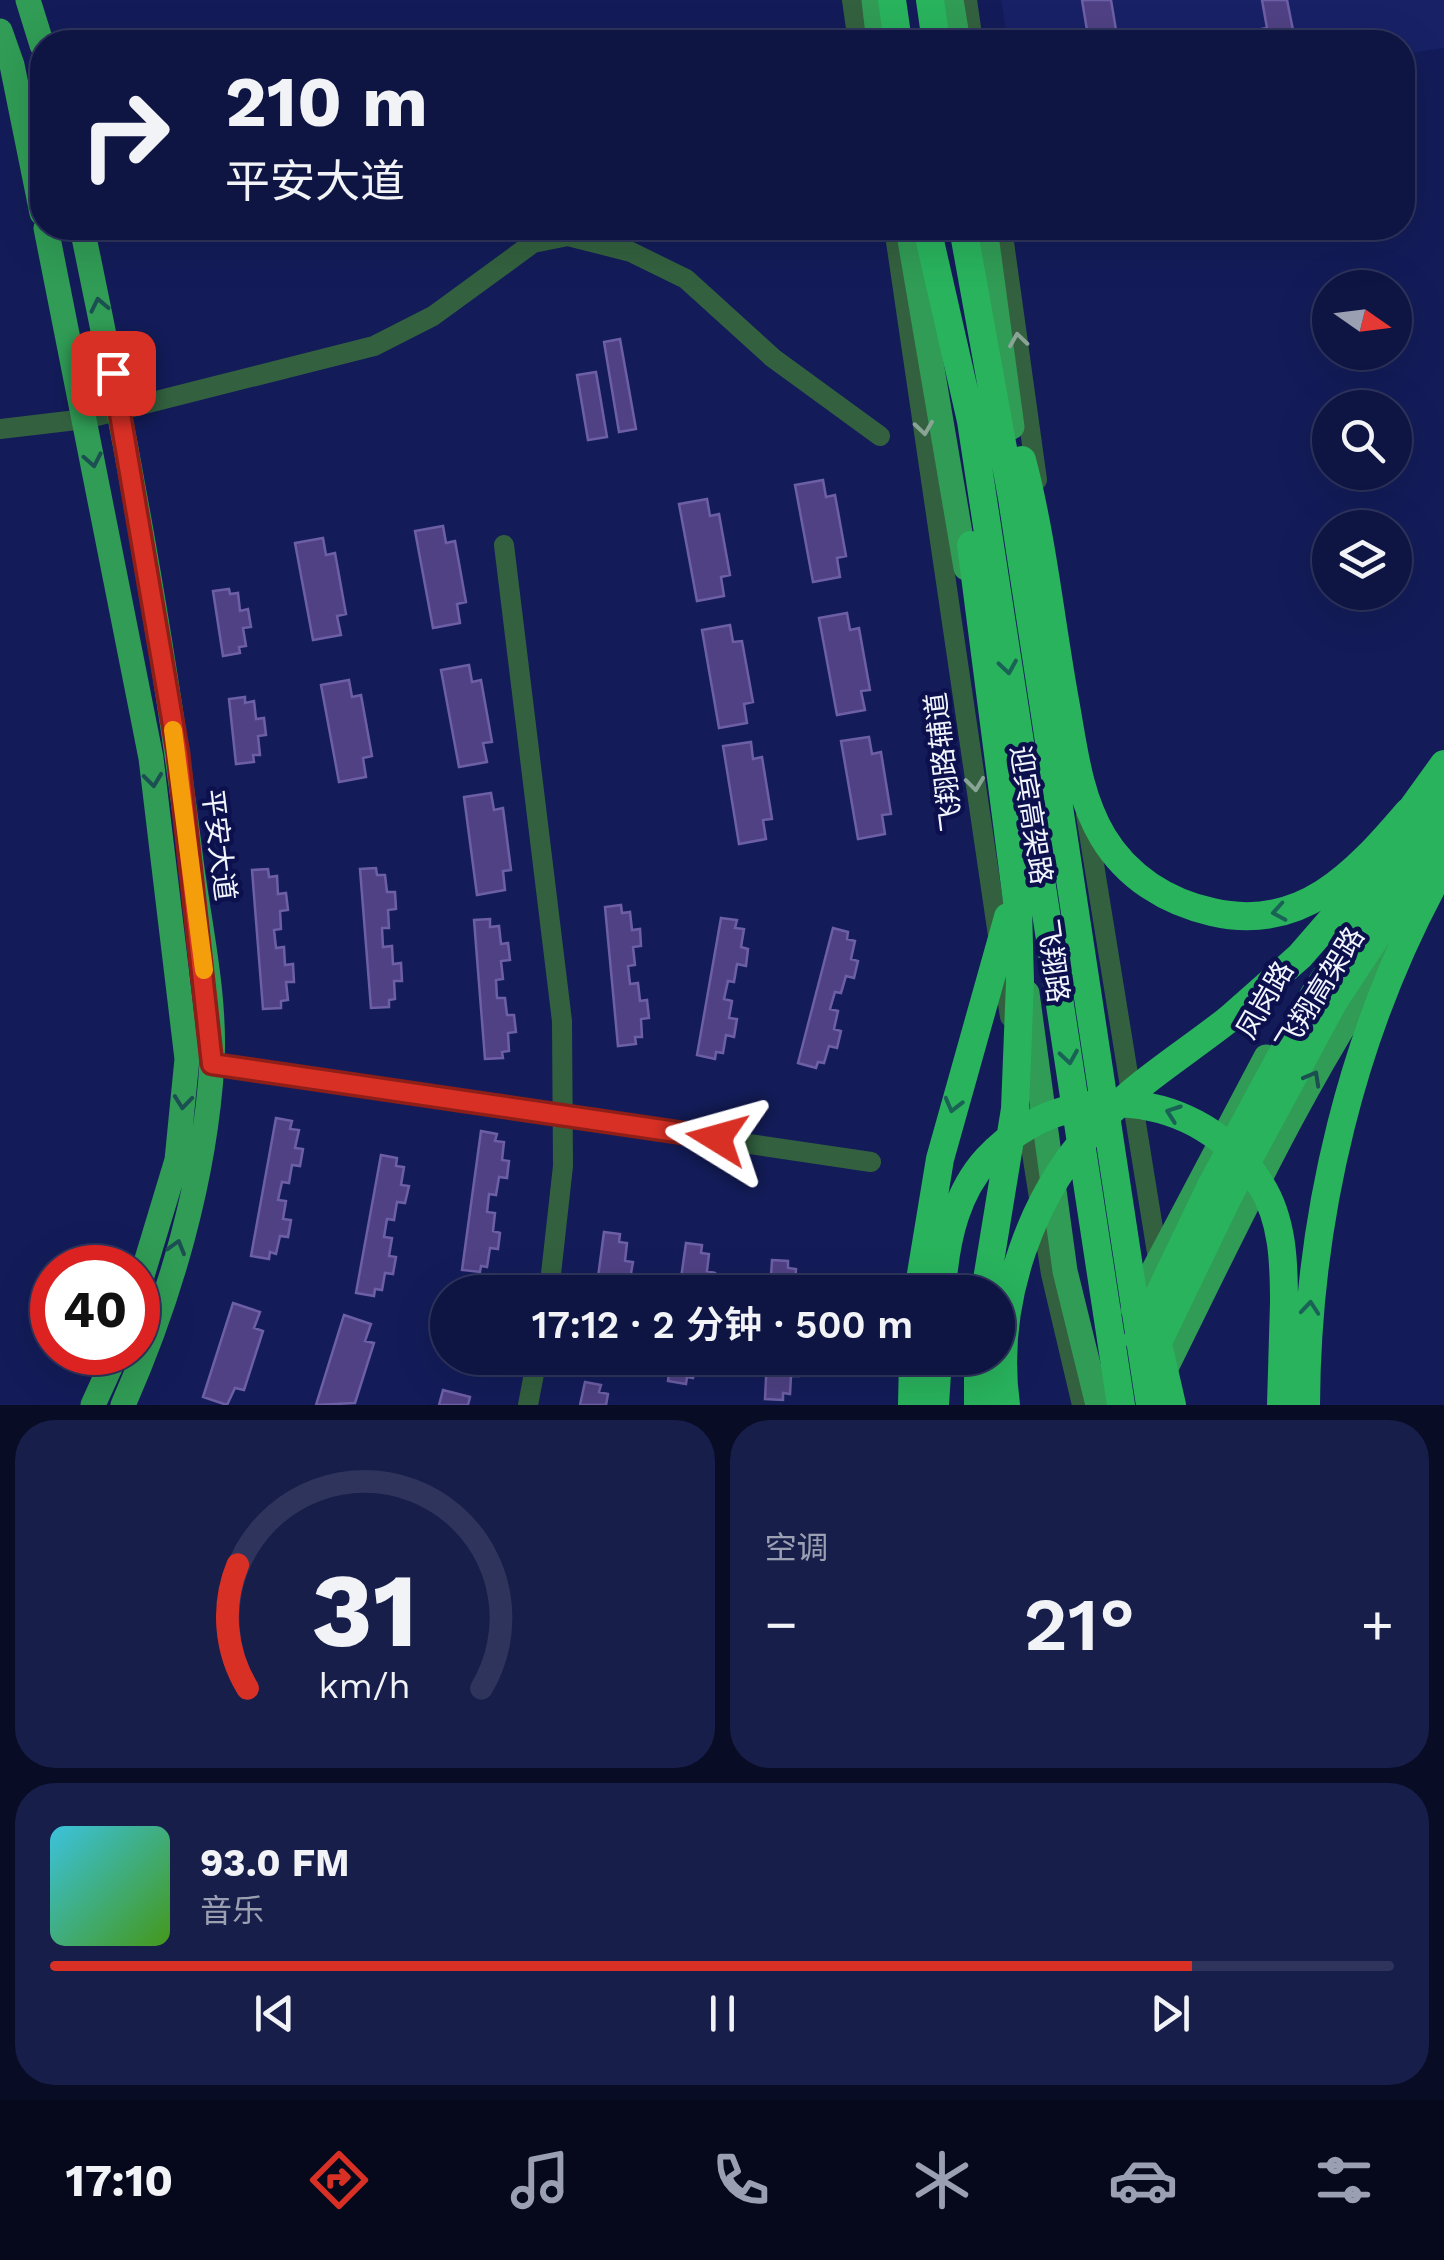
<!DOCTYPE html>
<html lang="zh">
<head>
<meta charset="utf-8">
<style>
  body { margin:0; font-family:"Work Sans","Noto Sans SC",sans-serif; background:#171e4a; color:#f1f3f6; height:100vh; display:flex; flex-direction:column; font-size:38px; white-space:nowrap }
  * { box-sizing:border-box; margin:0 }
  p { font-size:32px; color:#9b9fb2 }
  .icon { flex:none; width:55px; height:55px; fill:none; stroke:currentColor; stroke-width:2; stroke-linecap:round; stroke-linejoin:round }
  .map { position:relative; height:1405px; overflow:hidden }
  .details { display:flex; flex-direction:column; gap:15px; padding:15px; background:#080c25; flex:1 }
  .details>* { flex:none }
  .hud { position:absolute; left:30px; top:30px; width:1385px; height:210px; border-radius:40px; box-shadow:0 10px 40px #0002,0 0 0 2px #2e345c; background:#0e1543; color:#f1f3f6; overflow:hidden }
  .needle { width:65px; rotate:104deg }
  .fabs { position:absolute; left:1312px; top:270px; display:grid; gap:20px }
  .fabs a { display:grid; place-items:center; width:100px; height:100px; border-radius:50%; background:#0e1543; box-shadow:0 10px 40px #0002,0 0 0 2px #2e345c; font-size:50px }
  .speed { position:absolute; left:30px; top:1245px; display:flex; gap:20px; font-size:50px; font-weight:700; text-align:center }
  .speed>* { display:grid; place-content:center; width:130px; height:130px; border-radius:50%; background:#0e1543; box-shadow:0 10px 40px #0002,0 0 0 2px #2e345c; line-height:1 }
  .speed .limit { border:15px solid #d22; background:#fff; color:#111 }
  .pin { position:absolute; display:grid; place-items:center; width:85px; height:85px; color:#fff; margin:-42px; border-radius:20px; box-shadow:0 5px 15px #0006 }
  .me { position:absolute; width:110px; margin:-55px; rotate:278deg; stroke-linejoin:round; filter:drop-shadow(0 0 8px #0008) }
  .turn { display:flex; align-items:center; gap:35px; height:210px; padding:0 30px; font-size:45px }
  .turn .icon { width:130px; height:130px; stroke-width:2.5 }
  .turn b { display:block; font-size:70px; line-height:85px }
  .big { font-size:75px; font-weight:600; line-height:1.1 }
  .details .card { flex:1; display:flex; flex-direction:column; justify-content:center; gap:15px; min-width:0; padding:0 35px; border-radius:40px; background:#171e4a }
  .details .dial { align-items:center; gap:0 }
  .dial svg { height:260px; overflow:visible; fill:none; stroke:#2e345c; stroke-width:7; stroke-linecap:round; text-anchor:middle }
  .dial text { fill:#f1f3f6; stroke:none }
  .song { display:flex; align-items:center; gap:30px }
  .cover { width:120px; height:120px; border-radius:15px; background:linear-gradient(135deg,hsl(190 70% 55%),hsl(100 70% 35%)) }
  .played { height:10px; border-radius:5px; background:linear-gradient(90deg,#d93025 85%,#2e345c 85%) }
  .keys { display:flex; justify-content:space-around; direction:ltr }
  .heat { display:flex; justify-content:space-between; align-items:center; font-size:55px; direction:ltr }
  .details .tiles { flex:1; display:grid; gap:15px; grid-template-columns:1fr 1fr }
  .card:last-child { grid-column:span 2 }
  .trip { position:absolute; left:430px; top:1275px; width:585px; height:100px; border-radius:50px; background:#0e1543; box-shadow:0 10px 40px #0002,0 0 0 2px #2e345c; font-weight:600; line-height:100px; text-align:center }
  .menu { display:flex; height:160px; justify-content:space-around; align-items:center; background:#06081b; color:#9b9fb2 }
  .menu .icon { width:70px; height:70px }
  .menu .on { color:#d93025 }
  .menu b { font-size:45px; color:#f1f3f6 }
  .map>svg:first-child { display:block }
</style>
</head>
<body>
<div class="map">
<svg width="1444" height="1405" viewBox="0 0 1444 1405">
  <rect width="100%" height="100%" fill="#131c59"/>
  <path fill="#182166" d="M1001 0H1444V48L1403 54 1402 42H1008Z"/>
  <path fill="#4f4184" stroke="#6d5fa6" stroke-width="2.5" d="M1082 0H1111L1118 42H1089Z
    M1262 0H1287L1295 40 1252 42 1250 31 1267 28Z
    M620 339 636 429 619 432 604 342Z
    M596 372 607 437 588 440 577 375Z
    M823 480 826 497 835 495 846 556 837 558 840 577 813 582 795 485Z
    M707 499 710 516 719 514 730 575 721 577 724 596 697 601 679 504Z
    M443 526 446 543 455 541 466 602 457 604 460 623 433 628 415 531Z
    M323 538 326 555 335 553 346 614 337 616 341 635 313 640 295 543Z
    M229 589 230 594 238 593 240 611 248 609 251 627 243 628 246 646 239 647 240 653 223 656 213 591Z
    M847 613 850 630 859 628 870 690 861 691 865 710 837 715 819 618Z
    M730 625 733 642 742 641 753 702 744 704 747 723 719 728 702 630Z
    M469 665 472 682 481 680 492 742 483 743 487 762 459 767 441 670Z
    M349 680 352 697 361 695 372 756 363 758 366 777 339 782 321 685Z
    M245 697V703L254 701 256 719 264 718 266 735 258 736 260 755H253L254 762 236 764 229 699Z
    M869 737 872 754 881 752 891 814 882 815 885 834 858 839 841 741Z
    M751 742 753 759 762 757 772 819 763 820 766 839 739 844 723 746Z
    M491 793 494 810 503 808 511 870 503 871 505 890 477 895 464 797Z
    M376 868 377 875H385L387 892H395L396 909 388 910 389 928H382L383 947 392 946 393 964 401 963 402 981H394L395 999 389 1000V1007L371 1008 360 869Z
    M268 869 269 877 277 876 278 894 286 893 288 910 280 911 281 929 274 930 276 948 284 947 285 965 293 964 294 982H286L288 1000 281 1001V1008L263 1009 252 870Z
    M621 905 622 913 630 912 632 930 640 929 641 946 633 947 635 965 628 966 630 984 638 983 640 1001 647 1000 649 1018 641 1019 642 1037H635L636 1044 618 1046 605 907Z
    M721 918 737 920 735 928 744 929 741 947 748 949 746 966 737 964 734 982 728 981 724 999 732 1001 729 1018 737 1019 734 1037 726 1035 723 1053 716 1052 715 1059 697 1055Z
    M490 919V927L499 926 501 944 508 943 510 960 501 961 503 979 496 980 497 998H505L507 1015H514L516 1032 508 1033 509 1051 502 1052 503 1058 485 1059 474 920Z
    M833 928 848 932 847 939 855 941 851 959 858 961 854 978 846 976 841 993 835 992 830 1009 838 1011 834 1029 841 1031 837 1048 829 1046 824 1063 818 1062 816 1068 798 1063Z
    M276 1118 292 1121 290 1129 299 1130 295 1148 303 1149 300 1166 292 1165 289 1183 282 1182 278 1200 286 1201 283 1219 291 1220 288 1237 280 1236 276 1254 270 1252 269 1259 251 1256Z
    M481 1131 497 1134 495 1141 504 1142 502 1160 509 1161 507 1178 499 1177 496 1195 489 1194 487 1212 495 1213 493 1231 500 1233 498 1249 490 1248 487 1267 481 1266 480 1272 462 1270Z
    M381 1155 397 1158 396 1166 404 1167 401 1185 409 1186 405 1203 397 1202 394 1220 387 1219 384 1237 392 1238 389 1256 396 1257 393 1274 385 1273 382 1290 375 1289 374 1296 356 1293Z
    M604 1232 620 1234 619 1242 627 1243 625 1261 633 1262 630 1279 622 1278 620 1292H596Z
    M686 1243 702 1245 701 1253 709 1254 707 1271 715 1273 712 1290 679 1292Z
    M772 1260 788 1261V1268L796 1269 795 1287H803V1292H770Z
    M233 1303 260 1312 254 1328 263 1331 244 1390 235 1388 227 1405 203 1397Z
    M344 1315 371 1324 365 1341 374 1343 355 1403 316 1405Z
    M587 1358H612L611 1367 604 1366 603 1373 585 1370Z
    M671 1358H705L696 1360 693 1378 687 1377 686 1384 668 1381Z
    M767 1358 800 1359 799 1376H791L790 1394 783 1393V1400L765 1399Z
    M585 1382 601 1385 599 1392 608 1394 606 1405H580Z
    M443 1390 470 1397 468 1405H439Z"/>
  <g fill="none" stroke-linecap="round" stroke-linejoin="round">
    <path stroke="#33613f" stroke-width="20" d="M852 0 858 42
      M967 0 973 42
      M894 228 1010 1017
      M1002 228 1037 480
      M0 429 85 419 374 346 433 316 533 243 568 236 631 252 686 279 773 358 880 436
      M504 545 562 1021 563 1166 549 1292
      M1086 815 1159 1265
      M212 1064 871 1162
      M1026 1115 1051 1274 1082 1405
      M528 1405 537 1358"/>
    <path stroke="#309c55" stroke-width="25" d="M28 0 42 45
      M874 0 879 42
      M951 0 958 42
      M0 31 12 65 42 213
      M46 228 151 758 187 1059 177 1160 138 1289
      M82 228C125 432 163 638 189 845 197 916 216 992 212 1063 205 1179 170 1299 123 1405
      M908 228 966 568
      M985 228 1012 427
      M1027 993 1065 1271 1098 1405
      M1133 1309 1266 1057
      M1160 1380C1234 1232 1302 1081 1396 945
      M93 1405 117 1352"/>
    <path stroke="#29b35d" stroke-width="28" d="M892 0 898 42
      M930 0 936 42
      M1229 1019 1300 956 1333 918 1444 764
      M1211 1186 1315 993 1444 800
      M1229 1195 1334 1001 1444 834
      M978 1358V1405
      M912 1405 913 1358
      M935 1405 938 1358
      M1281 1405 1284 1303"/>
    <path stroke="#29b35d" stroke-width="28" d="M927 228 971 421 1121 1405
      M963 228 1012 498 1150 1405
      M1022 460C1043 540 1051 625 1066 706 1074 751 1079 797 1103 837 1127 877 1167 902 1212 912 1301 933 1355 874 1408 812
      M971 545 1018 909 1020 982 1015 1109 985 1292
      M943 1278C947 1236 957 1192 987 1159 1064 1075 1202 1088 1261 1185 1283 1220 1284 1263 1284 1303
      M918 1292 940 1159 1008 917
      M1138 1338 1211 1186
      M1159 1348 1172 1405
      M1148 1363 1229 1195
      M1006 1405C992 1303 1031 1191 1103 1119 1140 1081 1187 1052 1229 1019
      M1306 1405C1307 1218 1352 1028 1444 865"/>
  </g>
  <defs><path id="oneway-chevron" d="M-2-3.5L2.5 0L-2 3.5" fill="none" stroke-width="1.6" stroke-linecap="round" stroke-linejoin="round" transform="scale(2.5)"/></defs>
  <g stroke="#1c4f51">
    <use href="#oneway-chevron" transform="translate(99 305) rotate(-102)"/>
    <use href="#oneway-chevron" transform="translate(93 460) rotate(79)"/>
    <use href="#oneway-chevron" transform="translate(153 780) rotate(83)"/>
    <use href="#oneway-chevron" transform="translate(1313 1078) rotate(-61)"/>
    <use href="#oneway-chevron" transform="translate(183 1102) rotate(96)"/>
    <use href="#oneway-chevron" transform="translate(177 1247) rotate(-74)"/>
  </g>
  <g stroke="#89a494">
    <use href="#oneway-chevron" transform="translate(1018 340) rotate(-98)"/>
    <use href="#oneway-chevron" transform="translate(924 428) rotate(82)"/>
    <use href="#oneway-chevron" transform="translate(975 784) rotate(83)"/>
  </g>
  <g stroke="#1a6255">
    <use href="#oneway-chevron" transform="translate(1008 667) rotate(81)"/>
    <use href="#oneway-chevron" transform="translate(1279 912) rotate(170)"/>
    <use href="#oneway-chevron" transform="translate(1069 1057) rotate(81)"/>
    <use href="#oneway-chevron" transform="translate(953 1105) rotate(105)"/>
    <use href="#oneway-chevron" transform="translate(1173 1113) rotate(-160)"/>
    <use href="#oneway-chevron" transform="translate(1310 1308) rotate(-85)"/>
  </g>
  <g fill="none" stroke-linecap="round" stroke-linejoin="round">
    <defs>
      <path id="route" d="M113 373 178 754 212 1064 717 1138"/>
    </defs>
    <use href="#route" stroke="#8d1f18" stroke-width="25"/>
    <use href="#route" stroke="#d93025" stroke-width="18"/>
    <path stroke="#f59e0b" stroke-width="18" d="M173 730 204 970"/>
  </g>
  <g text-anchor="middle" dominant-baseline="central" stroke-width="9" stroke-linejoin="round" paint-order="stroke">
    <g font-size="28" fill="#f2f5fd" stroke="#0c104d">
      <text transform="translate(944 762) rotate(-97)">飞翔路辅道</text>
      <text transform="translate(1031 815) rotate(81)">迎宾高架路</text>
      <text transform="translate(219 845) rotate(83)">平安大道</text>
      <text transform="translate(1053 961) rotate(82)">飞翔路</text>
      <text transform="translate(1320 989) rotate(-58)">飞翔高架路</text>
      <text transform="translate(1265 1000) rotate(-60)">凤岗路</text>
    </g>
  </g>
</svg>
<div class="fabs">
<a><svg class="needle" viewBox="-14 -14 28 28"><path d="M0-13l5 13h-10z" fill="#e53935"/><path d="M0 13l5-13h-10z" fill="#9b9fb2"/></svg></a>
<a><svg class="icon" aria-label="search" viewBox="0 0 24 24"><circle cx="10" cy="10" r="6"/><path d="M15 15l6 6"/></svg></a>
<a><svg class="icon" aria-label="layers" viewBox="0 0 24 24"><path d="M12 4l9 5-9 5-9-5zM3 14l9 5 9-5"/></svg></a>
</div>
<div class="speed"><div class="limit">40</div></div>
<div class="pin" style="left:113px;top:373px;background:#d93025"><svg class="icon" aria-label="arrive" viewBox="0 0 24 24"><path d="M6 21V4h12l-3 4 3 4H6"/></svg></div>
<svg class="me" style="left:717px;top:1138px" viewBox="-20 -20 40 40"><path d="M0-17L14 15 0 8-14 15z" fill="#d93025" stroke="#fff" stroke-width="4"/></svg>
<div class="trip">17:12 · 2 分钟 · 500 m</div>
<div class="hud">
<div class="turn"><svg class="icon" aria-label="right" viewBox="0 0 24 24"><path d="M7 20v-9h11M14 6l5 5-5 5"/></svg><div><b>210 m</b>平安大道</div></div>
</div>
</div>
<section class="details">
<div class="tiles">
<div class="card dial"><svg viewBox="0 0 100 80">
<path d="M14 69A42 42 0 1 1 86 69"/>
<path d="M14 69A42 42 0 0 1 11 31" stroke="#d93025"/>
<text x="50" y="56" font-size="32" font-weight="700">31</text>
<text x="50" y="72" font-size="11">km/h</text>
</svg></div>
<div class="card"><p>空调</p>
<div class="heat"><a>−</a><b class="big">21°</b><a>+</a></div>
</div>
<div class="card">
<div class="song"><i class="cover"></i><div><b>93.0 FM</b><p>音乐</p></div></div>
<div class="played"></div>
<div class="keys"><svg class="icon" aria-label="previous" viewBox="0 0 24 24"><path d="M18 5L8 12l10 7zM5 5v14"/></svg><svg class="icon" aria-label="pause" viewBox="0 0 24 24"><path d="M8 5v14M16 5v14"/></svg><svg class="icon" aria-label="next" viewBox="0 0 24 24"><path d="M6 5l10 7-10 7zM19 5v14"/></svg></div>
</div>
</div>
</section>
<nav class="menu">
<b>17:10</b>
<svg class="icon on" aria-label="directions" viewBox="0 0 24 24"><path d="M12 3l9 9-9 9-9-9zM9 14v-3h6M13 9l2 2-2 2"/></svg>
<svg class="icon" aria-label="music" viewBox="0 0 24 24"><path d="M9 18V5l10-2v13"/><circle cx="6" cy="18" r="3"/><circle cx="16" cy="16" r="3"/></svg>
<svg class="icon" aria-label="phone" viewBox="0 0 24 24"><path d="M5 4h4l2 5-3 2q2 4 5 5l2-3 5 2v4C11 20 4 13 5 4z"/></svg>
<svg class="icon" aria-label="climate" viewBox="0 0 24 24"><path d="M12 3v18M4 7l16 10M4 17L20 7"/></svg>
<svg class="icon" aria-label="car" viewBox="0 0 24 24"><path d="M5 17H2v-5l4-1 3-4h7l3 4 3 1v5h-3M9 17h6M6 11h13"/><circle cx="7" cy="17" r="2"/><circle cx="17" cy="17" r="2"/></svg>
<svg class="icon" aria-label="filters" viewBox="0 0 24 24"><path d="M4 7h16M4 17h16"/><circle cx="9" cy="7" r="2"/><circle cx="15" cy="17" r="2"/></svg>
</nav>
</body>
</html>
